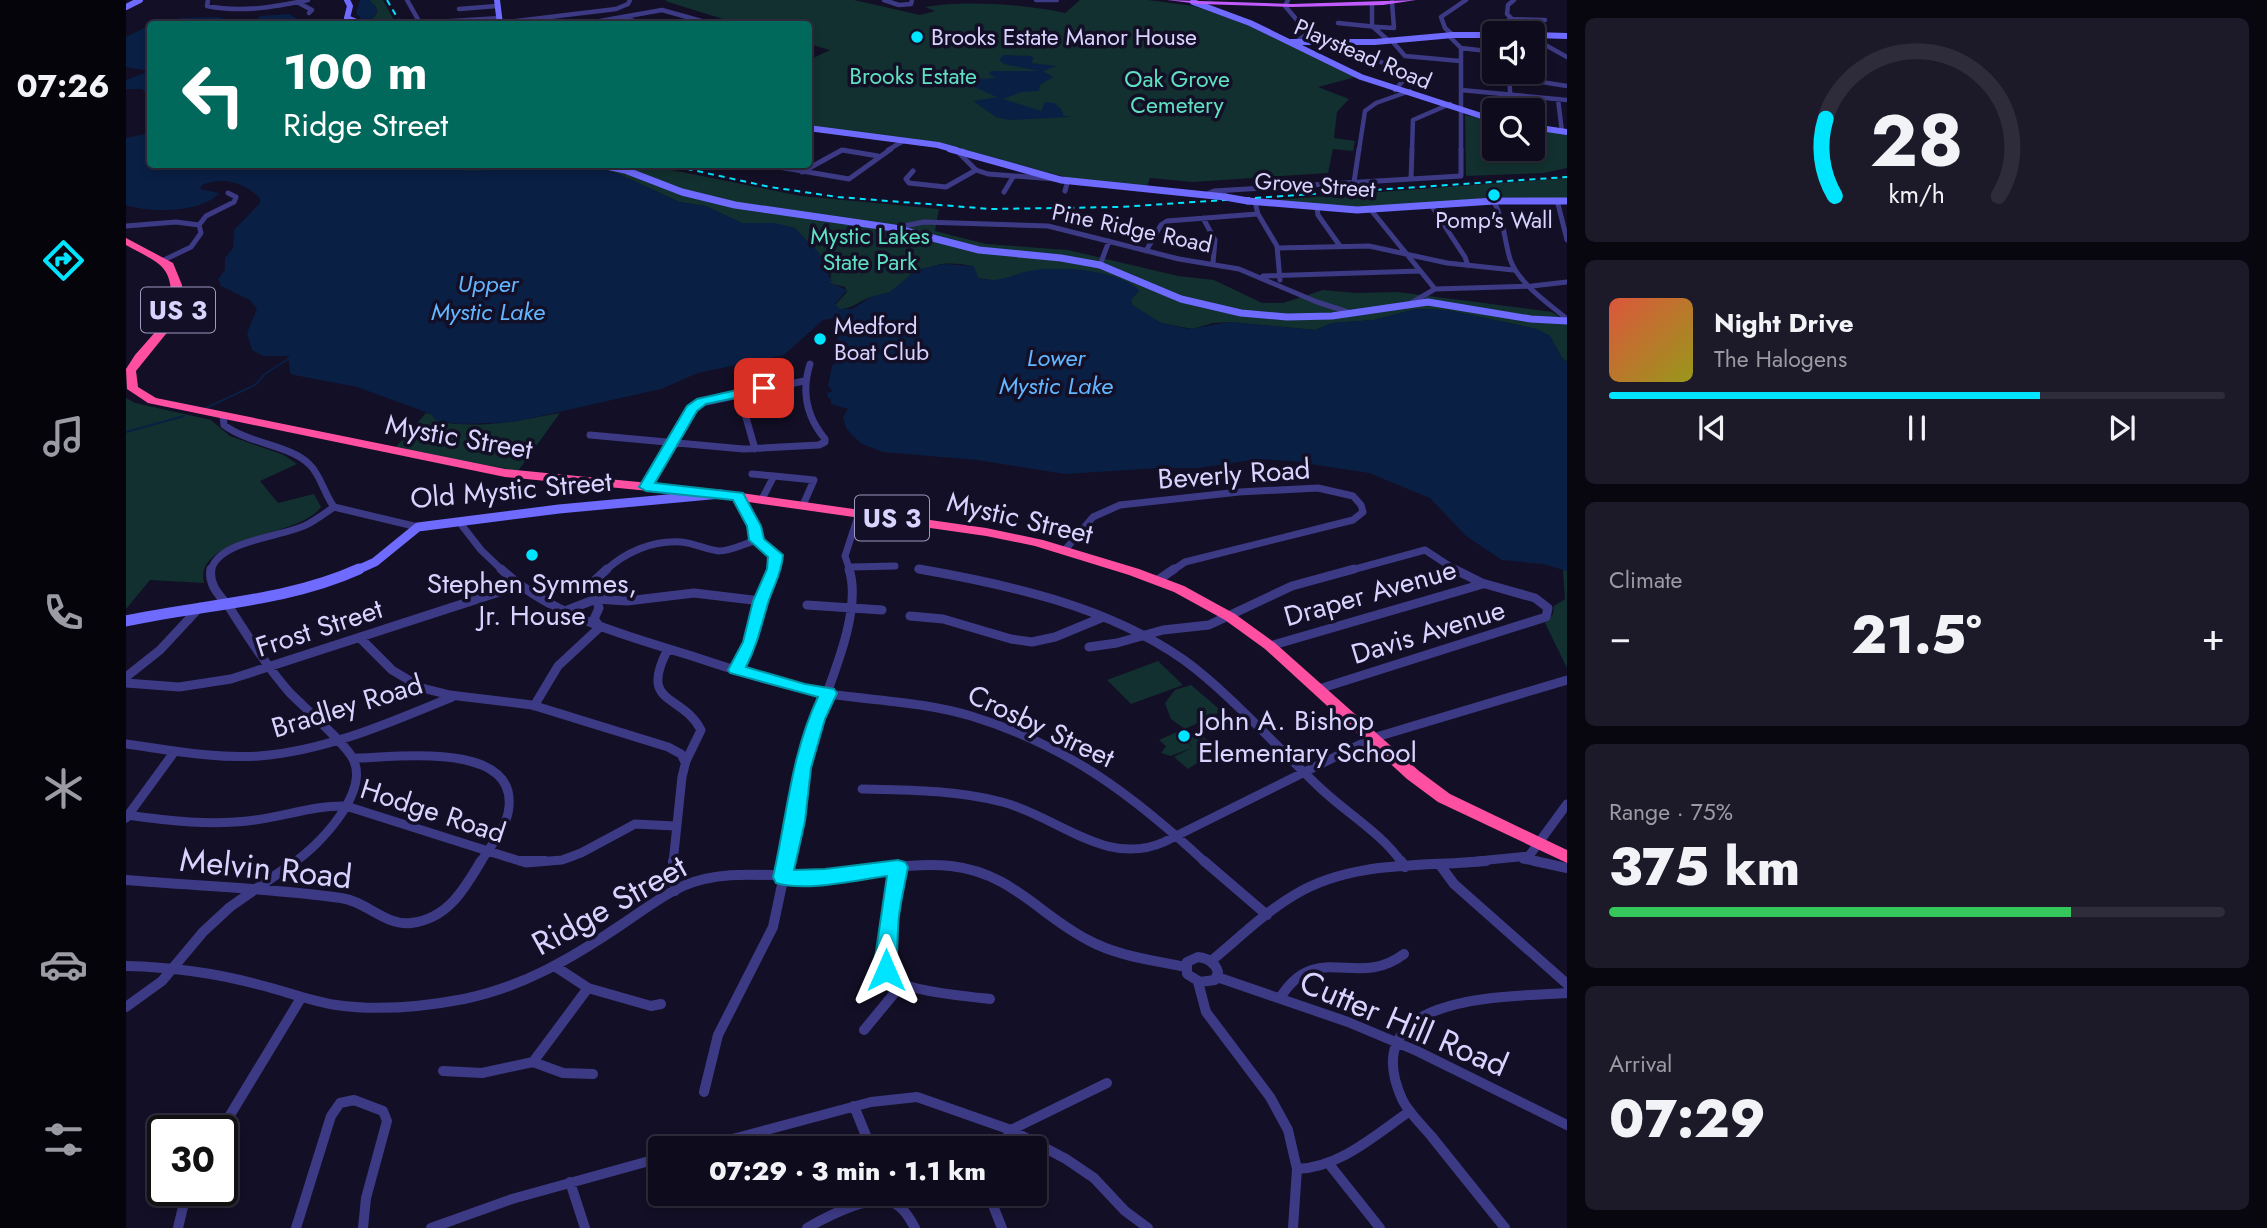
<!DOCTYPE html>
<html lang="en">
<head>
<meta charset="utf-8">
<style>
  body { margin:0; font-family:Jost,sans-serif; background:#1c1929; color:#f1f3f6; height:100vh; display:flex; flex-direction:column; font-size:26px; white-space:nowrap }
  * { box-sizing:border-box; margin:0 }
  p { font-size:23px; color:#9b9ba3 }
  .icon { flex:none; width:38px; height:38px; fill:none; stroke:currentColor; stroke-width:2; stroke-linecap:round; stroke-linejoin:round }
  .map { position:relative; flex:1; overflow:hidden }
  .side { display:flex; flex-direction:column; gap:18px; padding:18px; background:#08060f; width:700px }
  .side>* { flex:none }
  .top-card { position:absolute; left:21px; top:21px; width:665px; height:147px; border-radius:7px; box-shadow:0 4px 10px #0003,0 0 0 2px #2e2b3b; background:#00695c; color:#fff; overflow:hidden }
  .buttons { position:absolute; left:1356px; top:21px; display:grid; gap:14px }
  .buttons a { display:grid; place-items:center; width:63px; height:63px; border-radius:7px; background:#0e0b1c; box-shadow:0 4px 10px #0003,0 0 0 2px #2e2b3b; font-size:35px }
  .speed { position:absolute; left:21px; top:1115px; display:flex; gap:14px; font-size:35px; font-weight:700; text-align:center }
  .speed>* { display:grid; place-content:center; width:91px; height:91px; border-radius:50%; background:#0e0b1c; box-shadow:0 4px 10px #0003,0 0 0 2px #2e2b3b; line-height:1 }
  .speed .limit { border:4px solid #111; border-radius:10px; background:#fff; color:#111 }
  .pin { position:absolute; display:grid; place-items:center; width:60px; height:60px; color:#fff; margin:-30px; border-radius:14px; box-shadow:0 4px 10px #0006 }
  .me { position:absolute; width:77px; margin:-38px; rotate:0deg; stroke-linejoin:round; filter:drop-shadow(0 0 5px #0008) }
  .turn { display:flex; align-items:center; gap:24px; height:147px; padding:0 21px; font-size:32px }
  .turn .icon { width:91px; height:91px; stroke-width:2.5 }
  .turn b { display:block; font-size:49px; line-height:60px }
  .big { font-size:52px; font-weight:800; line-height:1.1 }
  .side .tile { flex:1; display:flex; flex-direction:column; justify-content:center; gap:10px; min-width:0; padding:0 24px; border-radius:10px; background:#1c1929 }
  .side .dial { align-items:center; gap:0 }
  .dial svg { height:182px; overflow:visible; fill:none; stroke:#2e2b3b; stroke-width:7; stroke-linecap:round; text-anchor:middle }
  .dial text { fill:#f1f3f6; stroke:none }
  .song { display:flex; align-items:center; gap:21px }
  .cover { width:84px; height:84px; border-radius:10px; background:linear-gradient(135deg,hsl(10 70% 55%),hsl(60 70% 35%)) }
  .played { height:7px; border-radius:4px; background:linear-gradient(90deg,#00e5ff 70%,#2e2b3b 70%) }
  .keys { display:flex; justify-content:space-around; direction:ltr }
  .heat { display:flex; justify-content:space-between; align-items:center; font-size:38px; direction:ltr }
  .charge { height:10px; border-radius:5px; background:linear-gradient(90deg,#34c759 75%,#2e2b3b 0) }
  .trip { position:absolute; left:522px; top:1136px; width:399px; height:70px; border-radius:7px; background:#0e0b1c; box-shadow:0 4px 10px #0003,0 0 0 2px #2e2b3b; font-weight:800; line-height:70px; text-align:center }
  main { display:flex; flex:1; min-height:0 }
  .tabs { display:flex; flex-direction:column; width:126px; justify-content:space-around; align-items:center; background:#06040b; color:#9b9ba3 }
  .tabs .icon { width:49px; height:49px }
  .tabs .current { color:#00e5ff }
  .tabs b { font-size:32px; color:#f1f3f6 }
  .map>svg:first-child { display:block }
</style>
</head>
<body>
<main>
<nav class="tabs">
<b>07:26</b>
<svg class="icon current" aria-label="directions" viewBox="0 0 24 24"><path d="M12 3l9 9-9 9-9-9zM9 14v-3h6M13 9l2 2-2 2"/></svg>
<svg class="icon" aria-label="music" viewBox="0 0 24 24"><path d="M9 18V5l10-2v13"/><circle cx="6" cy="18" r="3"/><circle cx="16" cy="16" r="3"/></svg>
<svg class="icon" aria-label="phone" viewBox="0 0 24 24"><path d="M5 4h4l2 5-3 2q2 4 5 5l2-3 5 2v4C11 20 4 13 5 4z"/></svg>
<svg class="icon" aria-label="climate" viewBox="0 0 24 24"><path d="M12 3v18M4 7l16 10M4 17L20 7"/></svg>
<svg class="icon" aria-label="car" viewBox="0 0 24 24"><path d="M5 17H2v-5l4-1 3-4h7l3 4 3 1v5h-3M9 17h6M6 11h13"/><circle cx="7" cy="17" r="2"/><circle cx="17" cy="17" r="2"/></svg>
<svg class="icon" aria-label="filters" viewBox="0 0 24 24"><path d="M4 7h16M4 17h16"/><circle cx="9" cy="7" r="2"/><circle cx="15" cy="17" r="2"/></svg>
</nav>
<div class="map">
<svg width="1441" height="1228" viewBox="0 0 1441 1228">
  <rect width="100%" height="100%" fill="#130f26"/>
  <path fill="#12302f" d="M243 0H257L270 24H230L244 21 251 13 250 7Z
    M541 0H728L794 15 809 11 799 7C838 0 897 4 939 13L954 0H1022L1067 6 1121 24 1230 77 1192 87 1223 99 1211 112 1208 138 1229 141 1227 151 1207 149 1202 173 1066 182 1024 178 1021 186 947 179 809 142 683 126V60L704 50 683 44 682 24H613L539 1Z
    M1339 115 1368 121V149H1407V129L1441 134V168L1418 173 1340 176Z
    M347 164 521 165 675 196 813 209 809 231 860 244 942 250 1052 276 1088 280 1136 303H1157L1197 290 1230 293 1272 292 1426 312 1434 317H1441V362L1436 358 1424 336 1410 329 1321 310 1290 309 1248 320 1207 323 1189 330 1104 322 1087 323 1066 329 1035 323 1006 305 1005 299 1013 291C994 269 925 265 899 273 893 274 895 275 889 277 879 282 862 280 852 278L846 266C809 258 795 270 767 290 760 295 750 295 742 298 730 303 726 309 712 309L709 305 721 292 719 287 703 283 705 276 700 263 669 228 646 224 616 223 579 206 553 202 493 174 472 168 441 167 394 171H338Z
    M1441 178V199L1377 197 1241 208 1134 201Z
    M0 398 9 403 85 420 104 436 158 455 171 464 134 481 152 503 188 494 195 507C173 538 67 536 78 583L24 580 0 609Z
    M300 413 305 414 311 421C352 430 395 420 434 413L392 471 269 448Z
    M1437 570H1441V668L1419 623 1427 614 1428 606 1439 599Z
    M1032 661 1057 685 1005 704 981 680Z
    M1065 685 1092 708 1091 714 1059 729 1045 719 1039 703 1049 690Z
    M1051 732 1067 748 1060 739 1073 733 1093 749 1062 769 1048 757 1065 748 1045 756 1035 753 1040 746 1033 740Z"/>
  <path fill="#0a1f44" d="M234 0H243L250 7 251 12C248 15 247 18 244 21 234 29 145 25 131 20L134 16 163 14 173 20 220 24 235 19 230 13Z
    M91 17 122 24H25L56 18Z
    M24 25V94L15 89H0V80L24 71 0 67V37Z
    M878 55 905 56 908 58 905 63 931 66 917 71 927 77 914 85 913 91 895 92 877 99 915 111 919 102 928 103 936 110 937 115 944 117 883 120 870 117 847 101 871 97C857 92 850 86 834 82L836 80 870 78 863 74 865 71H913L878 64 873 59Z
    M24 133V164H81L97 167 115 164H347L338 171 446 167 472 168 493 174 553 202 579 206 616 223H649L669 228 694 254 700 263 704 279 707 280 703 282 721 290 709 304 714 309H726L745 297 764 292 790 270 818 264 848 266 852 278C873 283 880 277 899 272 926 265 994 269 1013 291L1005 299 1006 305 1035 323 1063 329 1104 322 1189 330 1207 323 1248 320 1290 309 1321 310 1411 329 1424 336 1436 358 1441 362V571L1417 564 1376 560 1340 536 1304 498 1243 473 1165 461 1133 459 1072 468H1033L939 474 851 460 757 452 736 444 728 437 720 428 717 417 722 409 705 404V399L702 398 701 393 707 391 702 386 706 366 722 354 710 345 714 321 710 318 697 320 658 355 572 373 535 389 388 422 335 424 311 421 305 414 231 387 168 375 164 373 163 361 160 359 164 356H137L126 350 121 333 131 309 124 300 95 286 92 279 99 270V258L107 248 108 230 134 203V198C118 183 98 176 76 185L74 189 93 193C77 213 22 213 0 205V138Z"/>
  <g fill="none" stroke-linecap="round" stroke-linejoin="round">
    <path stroke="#0a1f44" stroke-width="2" d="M1082 0H1085
      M80 408 129 385 140 373 161 360
      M0 432 58 416"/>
    <path stroke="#3d3a85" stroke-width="4.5" d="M82 0 81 6C115 13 148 7 182 0
      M281 0 294 23 374 18
      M758 0 773 5 785 4 786 0
      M910 0H931
      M1162 0 1159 6 1182 33 1170 42
      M1388 0 1382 5 1381 14 1400 33
      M171 2 186 10 183 13
      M1246 5V26L1263 41
      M333 9 371 6
      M501 19 519 24
      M1383 19 1419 20
      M374 23 490 9 502 4 504 0
      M1212 23 1251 27
      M457 24 536 10 586 24
      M1252 27 1268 28 1266 2
      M1322 35 1335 48V150
      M1327 35 1319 28 1315 17 1340 0
      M1407 38 1441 57
      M1266 41 1279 56 1334 61
      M1335 48 1361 51 1368 56
      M1243 57 1283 74 1269 90
      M1407 67 1412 71
      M1383 72 1385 110
      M1384 77 1441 86
      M1335 90 1441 100
      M1432 99 1436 132
      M762 150 779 140
      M1233 150 1239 111 1250 103 1284 91
      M1286 150 1287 120 1324 104"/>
    <path stroke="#3d3a85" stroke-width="5" d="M837 151 834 154 850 170 862 174 929 179
      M634 164 723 179 765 149
      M787 171 780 179 783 183 820 187 850 170
      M676 172 716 150 752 156
      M1285 179 1286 149
      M1228 182 1233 149
      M939 191 942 180
      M878 192 887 177
      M1081 194 1088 191 1335 176V149
      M1367 200C1378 219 1378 239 1384 259 1392 283 1422 303 1441 319
      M1431 200 1441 240
      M1129 202 1132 214 1151 246 1154 280
      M1305 205 1339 257 1342 266
      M1191 208 1192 215 1214 246
      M1245 210 1309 289
      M1077 218 1089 240 1087 263
      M73 225 80 216 108 202 110 197 102 193
      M0 226 50 222 73 225 75 233 65 247 38 260
      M768 228 798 222 922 226 1053 259 1113 269 1191 302 1225 313
      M1152 248 1243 246 1321 263 1387 270
      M1020 251 1035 225 1041 221 1131 214
      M974 265 983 241
      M1137 276 1294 271
      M1285 303 1309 289 1406 286 1441 282"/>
    <path stroke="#3d3a85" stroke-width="7" d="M613 393 629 449
      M97 416 98 425C123 444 164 445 183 464 195 475 198 494 208 507L292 527
      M464 435 617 449 693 445 699 442V439C680 416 675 392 684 364
      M626 474 648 476
      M520 487 571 404 678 381
      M636 499 648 476 688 480 677 505
      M334 523 355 550 377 571
      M631 540C643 549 653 555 647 571
      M938 551 967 517 994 505 1113 492 1192 488 1227 496 1235 505 1237 512 1227 520 1059 562 1046 571
      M724 567 769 566
      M792 569 803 571
      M85 571C91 540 157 537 180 525 190 520 199 513 208 507
      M479 571C499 552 527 540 555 542 568 543 581 550 593 551 605 551 620 543 631 540L628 526 612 496
      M724 571 719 556 733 513
      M1222 571 1299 550 1331 571"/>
    <path stroke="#3d3a85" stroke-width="9" d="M85 569C82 587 96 597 105 610 123 638 142 668 164 693 178 707 220 744 227 759 244 792 193 846 167 863
      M375 569C426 617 502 636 566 656 611 671 657 686 704 694 751 701 799 702 845 716 941 745 1008 796 1080 863
      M793 569C884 585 981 606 1058 660 1102 692 1150 746 1190 784 1217 811 1255 832 1276 863
      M1032 580 1048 569
      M681 605 756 610
      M439 611 470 599 468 581 481 569
      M784 616 817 619 885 639 906 642 929 637 975 618
      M235 639 266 670 296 688 324 695 406 705 542 747 555 754 559 762
      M1144 646 1357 584
      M963 647 991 643 1037 630 1083 625 1166 586 1228 569
      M542 649C512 706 556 693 575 730L560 761 556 777 547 863
      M610 669C628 637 634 603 647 569
      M0 677 34 650 74 607
      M0 683 53 687 105 679 395 585
      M1193 689 1420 617 1422 608 1409 598 1356 583 1328 569
      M408 706 432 666 474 627 468 619 473 608 470 599 501 601 568 593 635 601
      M0 744C44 750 89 759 133 756 200 751 265 722 326 697
      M227 758C266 758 389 740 383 806 382 827 364 846 354 863
      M736 789C783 790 830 790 876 802 931 816 980 868 1038 842L1247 738 1441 680
      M0 815C43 821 86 826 129 820 160 816 189 805 220 806L400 863 436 860 455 853 509 824 549 826
      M0 818 49 751
      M1397 859 1418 863
      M661 863C664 849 668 835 670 821 673 803 673 784 676 767 688 712 740 621 723 569
      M1332 863 1403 856 1441 804"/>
    <path stroke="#3d3a85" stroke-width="10" d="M395 861H419
      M547 861 549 891
      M1078 861 1141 915
      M1275 861 1279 867
      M1409 861 1441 868
      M1314 865 1328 884 1441 984
      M772 867C767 891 747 961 768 979 780 991 845 997 864 999
      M0 880C71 886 144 888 215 898 240 901 259 926 285 923 321 919 338 890 355 861
      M1072 957C1082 958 1089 962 1092 972L1089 980 1074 982 1061 974V962Z
      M1085 961C1113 938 1139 912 1170 894 1227 860 1297 867 1360 861
      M0 966C45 967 90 973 134 985 159 991 184 1001 210 1005 252 1011 296 1007 338 999 397 987 446 958 495 925 515 912 535 896 557 886 600 867 651 878 696 876 739 874 782 861 825 866 886 873 912 914 962 940 991 956 1026 960 1059 967
      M430 967 462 988 525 1006 535 1004
      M1091 977 1222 1022 1291 1051 1441 1125
      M1072 982 1080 1012 1144 1097 1162 1130 1171 1169 1167 1228
      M1154 998C1191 939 1231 990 1278 954
      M0 1007 36 981 77 932 104 907 170 861
      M738 1030 776 984
      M407 1062 437 1073 467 1074
      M317 1071 356 1073 407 1062 462 988
      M578 1092 592 1035 647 927 661 861
      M728 1106 745 1148
      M95 1130 175 998
      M573 1148 745 1102 791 1097 885 1130 940 1159 968 1178 999 1211 1022 1228
      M875 1148 885 1130 981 1083
      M1203 1164 1254 1228
      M1171 1169C1215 1167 1249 1135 1284 1111
      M444 1182 459 1228
      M867 1194 868 1208 876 1228
      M52 1228 61 1190
      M170 1228 205 1116 214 1103 228 1100 257 1111 261 1121 240 1198 237 1228
      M305 1228 386 1199 534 1158
      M681 1228C700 1217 747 1192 768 1203 778 1208 784 1219 789 1228
      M1379 1228C1355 1198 1330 1167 1306 1137 1296 1125 1282 1112 1276 1099 1229 994 1376 997 1441 993"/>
    <path stroke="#6f6bff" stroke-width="6" d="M221 0 224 6 221 18 235 24
      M371 0 374 24
      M1067 2 1124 23 1235 77 1368 120
      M0 7 14 0
      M1407 35 1441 36
      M1165 42H1249L1327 35H1368
      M1407 127 1441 132
      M682 128 812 145 830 150"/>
    <path stroke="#6f6bff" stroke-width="7" d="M824 149 935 180 1099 197
      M471 164 499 170 556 192 609 205 768 228 853 250 935 258 974 265 1055 299 1115 313 1161 317 1206 316 1302 302 1405 319 1441 321
      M1122 201 1231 210 1368 201H1441"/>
    <path stroke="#6f6bff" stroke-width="9" d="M229 571 249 562 292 527 433 509 595 494"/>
    <path stroke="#6f6bff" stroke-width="11" d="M0 621C78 604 160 602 233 569"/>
    <path fill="#c25bff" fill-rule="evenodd" d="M1041 0 1166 4 1290 0 1257 5 1166 7 1074 4Z"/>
    <path fill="#ff4fa3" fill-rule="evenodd" d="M0 238 47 263 56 285V314L10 371 12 387 30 398 379 469 595 490 860 528 917 540 1013 569 1058 586 1109 614 1149 643 1293 771 1324 794 1441 850V863L1312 802 1281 779 1139 649 1099 620 1048 592 1003 575 909 546 860 536 595 498 379 477 22 403 1 389 0 369 9 355 46 313C46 265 40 267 0 245Z"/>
    <path stroke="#00e5ff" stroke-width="2" stroke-dasharray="6 5" stroke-linecap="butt" d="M261 0 275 24
      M539 164 644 187 712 197 865 209 994 207 1441 177"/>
    <path stroke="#6f6bff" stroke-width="7" d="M1099 197 1122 201"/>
  </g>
  <path fill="#00e5ff" stroke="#0095a6" stroke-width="2" d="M638 384 643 385V391L580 404 571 411 529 483 617 493 635 526 638 539 657 555C656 573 647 587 642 603 635 627 631 645 620 667L679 684 708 689 711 693 699 719 685 768 679 821 668 870 699 869 772 860 779 862 782 867C779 883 775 900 773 916 771 930 772 967 768 976L760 978 753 976 749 958 761 876C730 880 680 892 650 883L647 877C661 816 665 754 692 697L604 673 602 670 617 642 627 601 641 569 642 557 623 540 621 526 607 500 520 491 513 487 561 406 571 399Z"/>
  <g fill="#00e5ff" stroke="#130f26" stroke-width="2.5">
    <circle cx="791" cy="37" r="7"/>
    <circle cx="1368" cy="195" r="7"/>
    <circle cx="694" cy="339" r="7"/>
    <circle cx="406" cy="555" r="7"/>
    <circle cx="1058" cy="736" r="7"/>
  </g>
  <g text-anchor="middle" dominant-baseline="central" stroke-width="7" stroke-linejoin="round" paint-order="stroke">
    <g font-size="23" fill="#d9d4ff" stroke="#130f26" text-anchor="start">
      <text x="805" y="37">Brooks Estate Manor House</text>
      <text x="1368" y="220" text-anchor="middle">Pomp's Wall</text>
      <text x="708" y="326">Medford<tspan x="708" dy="26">Boat Club</tspan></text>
    </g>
    <g font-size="23" fill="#d9d4ff" stroke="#130f26">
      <text transform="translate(1237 54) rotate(23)">Playstead Road</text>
      <text transform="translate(1189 185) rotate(4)">Grove Street</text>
      <text transform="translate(1006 228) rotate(12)">Pine Ridge Road</text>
    </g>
    <g font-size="23" fill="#5fe0c0" stroke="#130f26">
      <text x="787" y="76">Brooks Estate</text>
      <text x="1051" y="79">Oak Grove<tspan x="1051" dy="26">Cemetery</tspan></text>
      <text x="744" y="236">Mystic Lakes<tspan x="744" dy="26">State Park</tspan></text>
    </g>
    <g font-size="24" font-style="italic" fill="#62b6ff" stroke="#130f26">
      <text x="362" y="283">Upper<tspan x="362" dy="28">Mystic Lake</tspan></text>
      <text x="930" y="357">Lower<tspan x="930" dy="28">Mystic Lake</tspan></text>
    </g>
    <g fill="#130f26" stroke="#9e99be" stroke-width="2">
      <rect x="15" y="287.5" width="74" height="45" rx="5"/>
      <rect x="729" y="495.5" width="74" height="45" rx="5"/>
    </g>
    <g font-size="26" font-weight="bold" fill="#d9d4ff">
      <text x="52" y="310">US 3</text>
      <text x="766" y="518">US 3</text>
    </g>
    <g font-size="28" fill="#d9d4ff" stroke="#130f26">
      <text transform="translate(333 437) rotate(10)">Mystic Street</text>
      <text transform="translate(1108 474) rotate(-4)">Beverly Road</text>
      <text transform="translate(385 490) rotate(-5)">Old Mystic Street</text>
      <text transform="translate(894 518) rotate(13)">Mystic Street</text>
      <text transform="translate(1244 593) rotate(-16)">Draper Avenue</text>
      <text transform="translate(193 628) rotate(-18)">Frost Street</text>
      <text transform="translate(1302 632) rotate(-17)">Davis Avenue</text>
      <text transform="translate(221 706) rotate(-17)">Bradley Road</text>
      <text transform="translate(915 726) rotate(25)">Crosby Street</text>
      <text transform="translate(307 811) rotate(18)">Hodge Road</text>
    </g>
    <g font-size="28" fill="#d9d4ff" stroke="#130f26">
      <text x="406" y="583">Stephen Symmes,<tspan x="406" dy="32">Jr. House</tspan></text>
      <text x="1072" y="720" text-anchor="start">John A. Bishop<tspan x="1072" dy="32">Elementary School</tspan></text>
    </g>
    <g font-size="33" fill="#d9d4ff" stroke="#130f26">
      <text transform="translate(140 868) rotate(6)">Melvin Road</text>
      <text transform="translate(483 905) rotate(-29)">Ridge Street</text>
      <text transform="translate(1278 1023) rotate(23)">Cutter Hill Road</text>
    </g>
  </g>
</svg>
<div class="buttons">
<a><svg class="icon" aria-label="sound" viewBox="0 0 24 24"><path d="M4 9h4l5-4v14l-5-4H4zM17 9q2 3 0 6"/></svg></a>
<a><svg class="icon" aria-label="search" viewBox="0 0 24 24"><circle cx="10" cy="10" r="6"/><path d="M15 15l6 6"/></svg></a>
</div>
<div class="speed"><div class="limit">30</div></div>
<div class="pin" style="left:638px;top:388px;background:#d93025"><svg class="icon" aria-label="arrive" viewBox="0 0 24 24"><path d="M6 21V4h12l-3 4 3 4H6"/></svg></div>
<svg class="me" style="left:760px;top:970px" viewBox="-20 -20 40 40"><path d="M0-17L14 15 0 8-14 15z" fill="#00e5ff" stroke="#fff" stroke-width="4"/></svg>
<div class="trip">07:29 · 3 min · 1.1 km</div>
<div class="top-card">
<div class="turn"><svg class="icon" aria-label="left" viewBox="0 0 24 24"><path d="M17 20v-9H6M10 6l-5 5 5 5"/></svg><div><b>100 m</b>Ridge Street</div></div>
</div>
</div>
<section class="side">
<div class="tile dial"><svg viewBox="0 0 100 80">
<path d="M14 69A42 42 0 1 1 86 69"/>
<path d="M14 69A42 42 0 0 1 10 35" stroke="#00e5ff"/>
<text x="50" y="56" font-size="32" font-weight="700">28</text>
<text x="50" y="72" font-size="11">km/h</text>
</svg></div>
<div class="tile">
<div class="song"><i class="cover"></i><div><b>Night Drive</b><p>The Halogens</p></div></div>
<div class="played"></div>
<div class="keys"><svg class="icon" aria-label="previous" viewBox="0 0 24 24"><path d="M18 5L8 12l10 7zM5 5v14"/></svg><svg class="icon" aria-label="pause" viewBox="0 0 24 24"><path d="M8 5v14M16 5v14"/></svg><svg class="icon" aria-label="next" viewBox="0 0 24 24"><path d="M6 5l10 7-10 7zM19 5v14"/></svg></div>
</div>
<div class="tile"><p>Climate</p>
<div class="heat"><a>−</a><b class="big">21.5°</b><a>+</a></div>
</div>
<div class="tile"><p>Range · 75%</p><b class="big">375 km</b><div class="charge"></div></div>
<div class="tile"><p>Arrival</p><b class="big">07:29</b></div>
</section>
</main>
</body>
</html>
